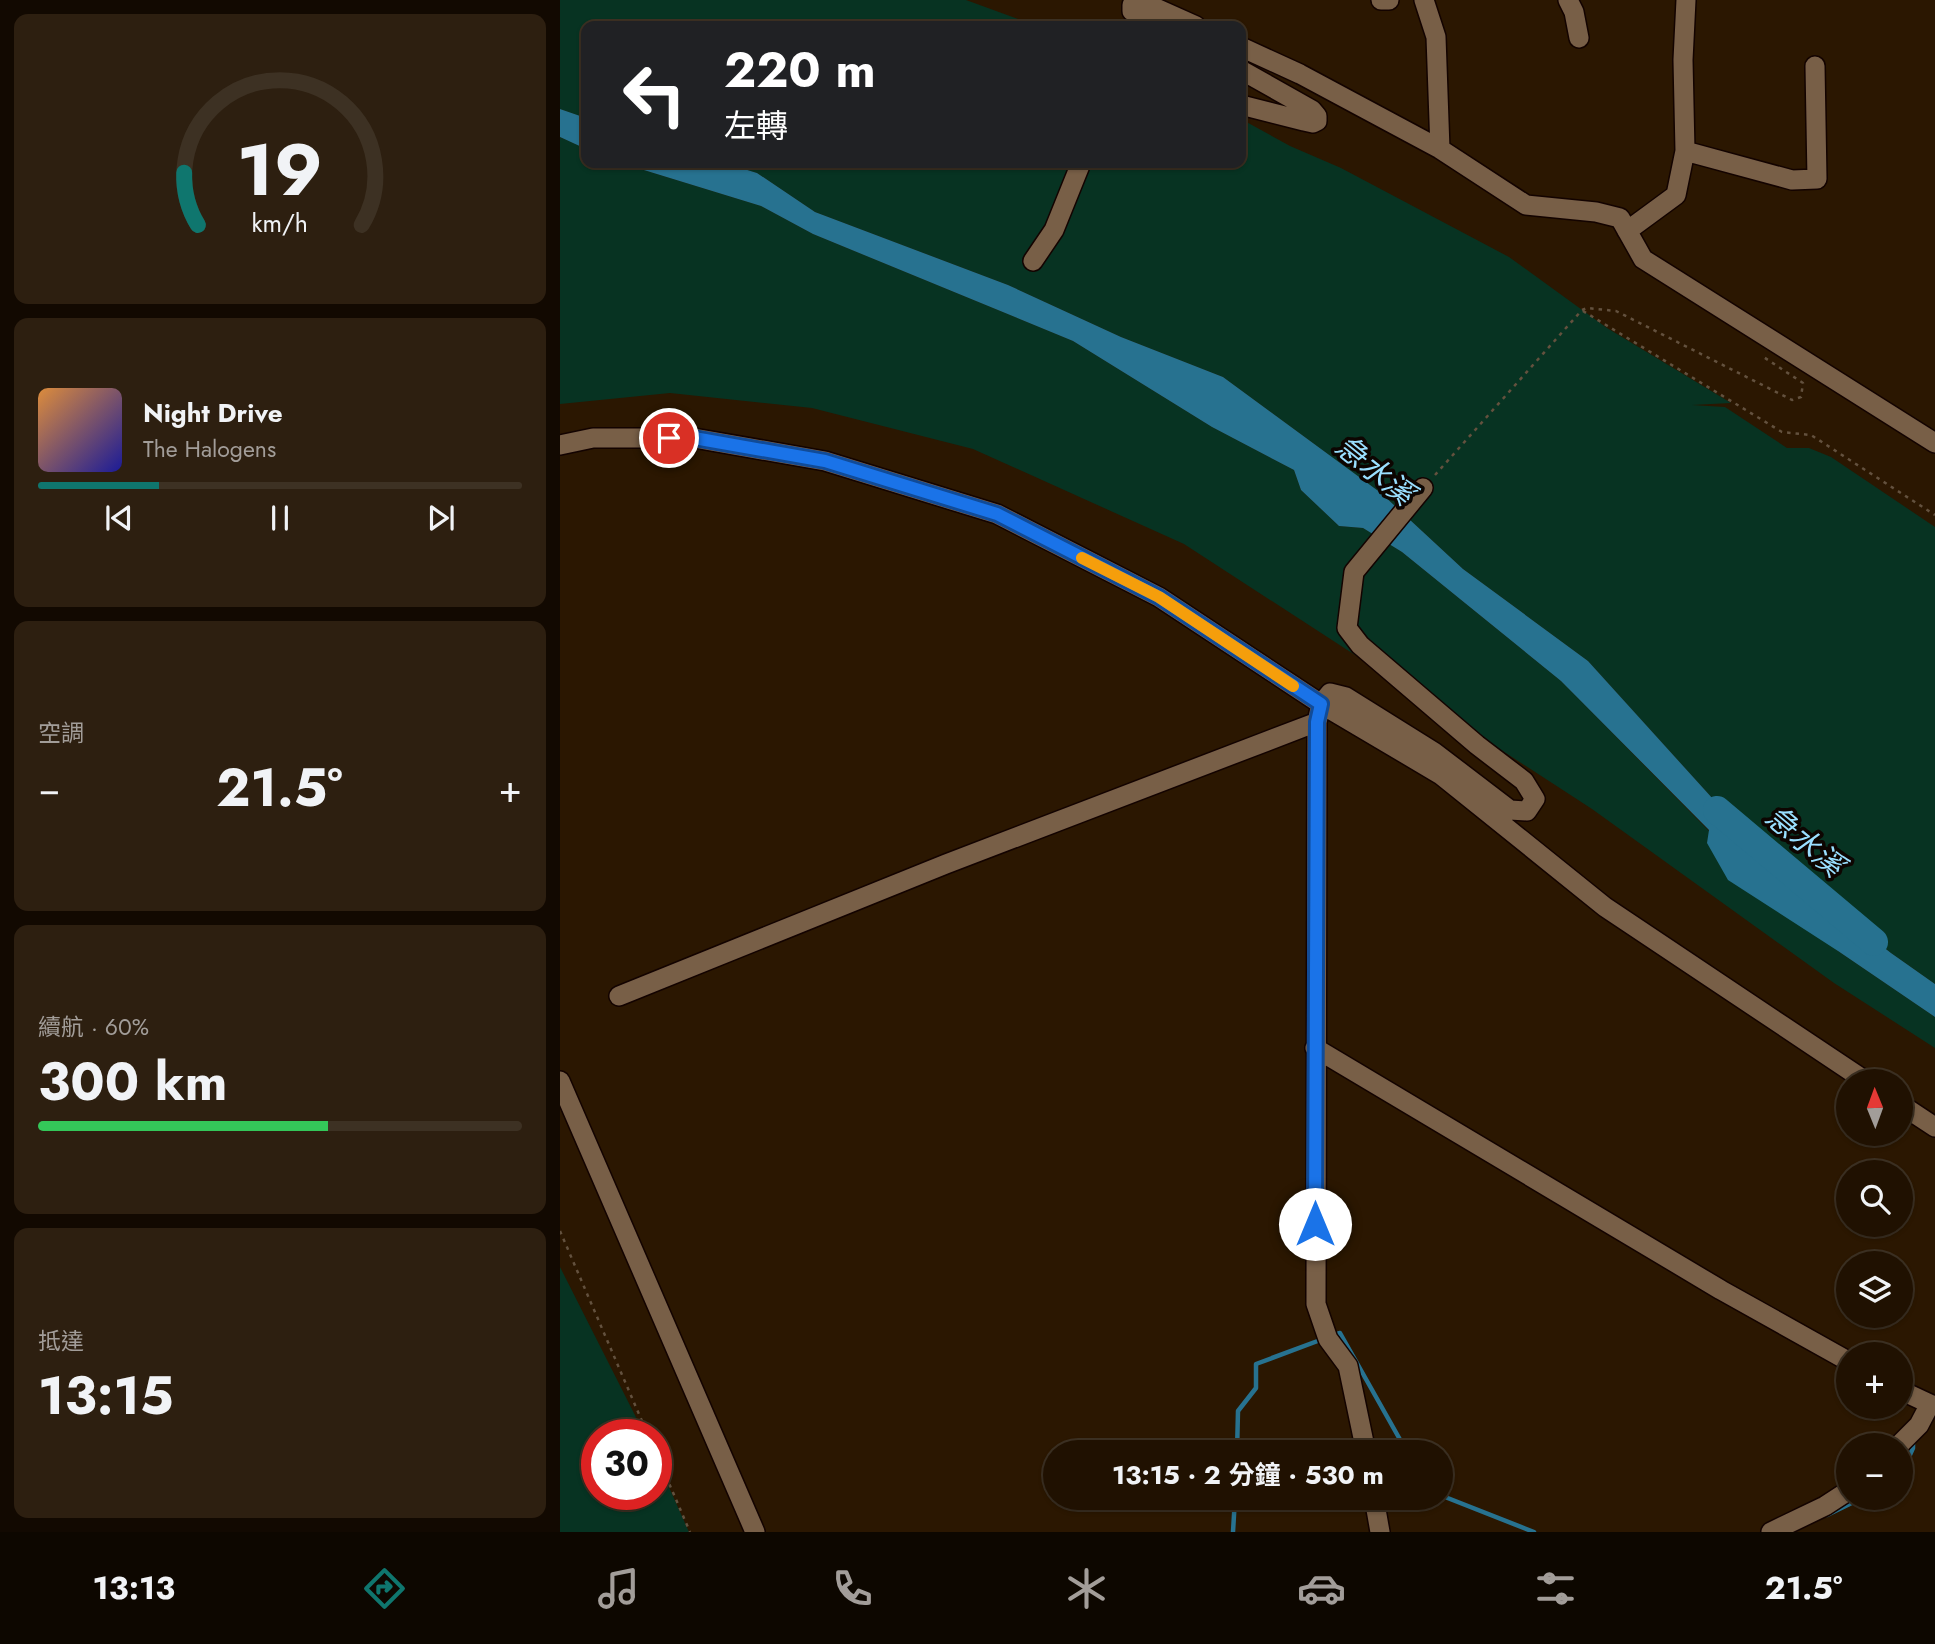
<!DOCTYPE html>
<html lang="zh-TW">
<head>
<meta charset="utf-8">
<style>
  body { margin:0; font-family:Jost,"Noto Sans TC",sans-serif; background:#2d1f10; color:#f1f3f6; height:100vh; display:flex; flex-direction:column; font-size:26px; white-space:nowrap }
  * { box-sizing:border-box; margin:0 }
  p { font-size:23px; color:#a29d99 }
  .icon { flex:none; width:38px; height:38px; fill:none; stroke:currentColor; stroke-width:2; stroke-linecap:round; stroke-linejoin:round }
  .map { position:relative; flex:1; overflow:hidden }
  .details { display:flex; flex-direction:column; gap:14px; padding:14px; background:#120901; width:560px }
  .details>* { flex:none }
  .guide { position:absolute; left:21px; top:21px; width:665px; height:147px; border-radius:14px; box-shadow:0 2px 5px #0004,0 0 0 2px #3d3123; background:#202124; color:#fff; overflow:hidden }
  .needle { width:46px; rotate:359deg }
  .fabs { position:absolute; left:1276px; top:1069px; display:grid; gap:14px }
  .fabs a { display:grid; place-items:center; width:77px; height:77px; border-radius:50%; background:#201101; box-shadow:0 2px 5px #0004,0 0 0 2px #3d3123; font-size:35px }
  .speed { position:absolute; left:21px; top:1419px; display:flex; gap:14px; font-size:35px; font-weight:700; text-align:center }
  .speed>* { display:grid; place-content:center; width:91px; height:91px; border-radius:50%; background:#201101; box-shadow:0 2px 5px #0004,0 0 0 2px #3d3123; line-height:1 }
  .speed .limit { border:10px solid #d22; background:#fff; color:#111 }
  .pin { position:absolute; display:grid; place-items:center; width:60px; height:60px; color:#fff; margin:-30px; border:4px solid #fff; border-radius:50%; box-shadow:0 2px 7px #0007 }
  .me { position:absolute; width:77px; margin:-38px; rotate:0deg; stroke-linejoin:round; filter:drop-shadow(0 0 5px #0008) }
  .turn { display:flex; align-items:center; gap:24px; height:147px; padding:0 28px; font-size:32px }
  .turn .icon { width:91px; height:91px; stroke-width:2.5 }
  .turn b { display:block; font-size:49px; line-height:60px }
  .big { font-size:52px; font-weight:700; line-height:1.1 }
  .details .tile { flex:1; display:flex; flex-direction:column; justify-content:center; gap:10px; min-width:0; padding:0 24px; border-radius:14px; background:#2d1f10 }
  .details .dial { align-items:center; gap:0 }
  .dial svg { height:182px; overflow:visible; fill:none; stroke:#3d3123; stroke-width:7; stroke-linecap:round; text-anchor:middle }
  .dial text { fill:#f1f3f6; stroke:none }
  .song { display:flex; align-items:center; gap:21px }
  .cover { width:84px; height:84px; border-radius:10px; background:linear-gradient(135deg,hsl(30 70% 55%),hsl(240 70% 35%)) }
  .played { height:7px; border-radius:4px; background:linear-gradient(90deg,#0f766e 25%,#3d3123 25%) }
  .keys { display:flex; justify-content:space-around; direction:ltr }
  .heat { display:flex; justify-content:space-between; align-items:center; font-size:38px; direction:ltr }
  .charge { height:10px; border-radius:5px; background:linear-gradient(90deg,#34c759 60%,#3d3123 0) }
  .trip { position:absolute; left:483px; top:1440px; width:410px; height:70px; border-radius:35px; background:#201101; box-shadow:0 2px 5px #0004,0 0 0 2px #3d3123; font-weight:700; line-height:70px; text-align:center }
  .tabs { display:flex; height:112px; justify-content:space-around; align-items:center; background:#0d0700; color:#a29d99 }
  .tabs .icon { width:49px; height:49px }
  .tabs .on { color:#0f766e }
  .tabs b { font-size:32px; color:#f1f3f6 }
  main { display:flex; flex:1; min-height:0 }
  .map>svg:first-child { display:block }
</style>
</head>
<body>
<main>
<section class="details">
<div class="tile dial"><svg viewBox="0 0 100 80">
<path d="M14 69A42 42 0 1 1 86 69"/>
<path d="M14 69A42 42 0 0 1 8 46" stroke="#0f766e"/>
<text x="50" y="56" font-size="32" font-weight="700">19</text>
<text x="50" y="72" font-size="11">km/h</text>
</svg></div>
<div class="tile">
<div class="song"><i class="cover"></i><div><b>Night Drive</b><p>The Halogens</p></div></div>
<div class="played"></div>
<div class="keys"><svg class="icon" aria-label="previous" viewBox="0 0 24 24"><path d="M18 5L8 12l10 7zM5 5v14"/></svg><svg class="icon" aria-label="pause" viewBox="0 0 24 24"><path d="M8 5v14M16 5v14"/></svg><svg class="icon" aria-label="next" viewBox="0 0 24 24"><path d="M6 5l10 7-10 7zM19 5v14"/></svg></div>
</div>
<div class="tile"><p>空調</p>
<div class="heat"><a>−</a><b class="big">21.5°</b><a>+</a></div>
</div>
<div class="tile"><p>續航 · 60%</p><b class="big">300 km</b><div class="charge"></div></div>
<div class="tile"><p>抵達</p><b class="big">13:15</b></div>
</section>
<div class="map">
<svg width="1375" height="1532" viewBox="0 0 1375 1532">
  <rect width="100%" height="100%" fill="#2b1701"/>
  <path fill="#073322" d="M0 0H406L477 26H26V118L0 109Z
    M681 119 730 146 781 168 949 257 1047 328 1171 403 1132 405 1165 407 1227 448H1249L1271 457 1375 527V984L1331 953 1202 853 1028 661 903 569 821 493 663 377 561 337 448 285 255 212 197 173 165 163H681Z
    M0 137 26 149V163H61L201 206 253 234 513 341 652 427 734 470 741 490 779 526 803 528 842 552 1001 681 1149 831 1278 951 1375 1017V1048L1274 983 1032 809 624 544 413 449 252 408 110 393 0 404Z
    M0 1267 85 1435H37V1494H96V1458L129 1532H0Z"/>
  <path fill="#277290" d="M0 109 26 118V149L0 137Z
    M61 163H165L197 173 255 212 448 285 561 337 663 377 821 493 903 569 1028 661 1202 853 1331 953 1375 984V1017L1278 951 1168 880 1147 843 1149 830 1001 681 842 552 803 528 779 526 741 490 734 470 652 427 513 341 253 234 201 206Z"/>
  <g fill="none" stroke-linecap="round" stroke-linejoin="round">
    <path stroke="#277290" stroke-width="4.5" d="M771 1336 780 1333 847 1452
      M677 1452 678 1411 696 1388V1364L763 1339
      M1340 1477 1353 1448V1439
      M880 1495 974 1532
      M1267 1515 1302 1498
      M673 1532 675 1498"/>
    <path stroke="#277290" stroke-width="28" d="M1157 810 1314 942"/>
    <defs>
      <path id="minor" d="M578 0 636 26
        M821 0H829
        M864 0 876 37 880 149
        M1008 0 1014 12 1019 38
        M572 5V11L601 26
        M681 47 740 74 880 149 966 205 1036 212 1060 218 1083 259 1375 443
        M681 70 752 110 757 116V121L753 123 744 121 681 105
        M1125 151 1232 180 1257 179 1255 66
        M1067 231 1116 195 1125 151 1123 60 1126 0
        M473 261 494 230 521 163
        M0 445 33 438H134L265 461 437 514 599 597 761 704 881 775 1045 907 1307 1082
        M59 996 386 864 757 722
        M755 1048 1161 1290 1288 1361
        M0 1081 195 1532
        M1340 1104 1375 1127
        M1338 1446 1359 1425 1370 1404 1340 1390
        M806 1452 788 1366 768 1339 756 1304 757 722 761 704 770 693 786 697 874 752 950 810 967 811 975 799 964 781 917 745 800 645 787 628 794 572 863 488
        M814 1498 820 1532
        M1211 1532 1265 1506 1288 1491"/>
    </defs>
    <use href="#minor" stroke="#130300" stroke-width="22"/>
    <path stroke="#63513e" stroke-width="2.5" stroke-dasharray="3.5 5" stroke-linecap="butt" d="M1023 311 1222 432 1251 435 1375 515
      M875 475 1022 310 1027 308 1056 311 1232 400 1241 397 1243 383 1202 356
      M0 1231 88 1435
      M96 1453 130 1532"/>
    <use href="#minor" stroke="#785f47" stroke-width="19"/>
  </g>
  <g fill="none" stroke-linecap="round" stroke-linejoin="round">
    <defs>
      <path id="route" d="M109 438H134L265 461 437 514 599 597 761 704 757 722 755 1224"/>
    </defs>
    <use href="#route" stroke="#114b97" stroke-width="18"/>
    <use href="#route" stroke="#1a73e8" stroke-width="12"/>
    <path stroke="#f59e0b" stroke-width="12" d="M522 558 599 597 733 686"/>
  </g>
  <g text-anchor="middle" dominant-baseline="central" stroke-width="7" stroke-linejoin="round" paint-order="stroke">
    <g font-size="30" font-style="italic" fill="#9adfff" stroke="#0d0501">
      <text transform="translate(815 470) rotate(39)">急水溪</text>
      <text transform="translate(1245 841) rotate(40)">急水溪</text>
    </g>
  </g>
</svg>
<div class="fabs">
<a><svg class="needle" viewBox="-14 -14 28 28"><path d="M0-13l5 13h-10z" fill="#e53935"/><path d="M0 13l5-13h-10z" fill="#a29d99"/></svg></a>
<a><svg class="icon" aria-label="search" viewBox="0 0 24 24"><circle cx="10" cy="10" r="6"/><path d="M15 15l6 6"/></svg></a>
<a><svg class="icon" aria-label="layers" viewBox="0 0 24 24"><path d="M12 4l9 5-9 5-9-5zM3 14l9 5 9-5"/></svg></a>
<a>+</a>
<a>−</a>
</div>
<div class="speed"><div class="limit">30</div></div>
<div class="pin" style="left:109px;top:438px;background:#d93025"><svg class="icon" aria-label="arrive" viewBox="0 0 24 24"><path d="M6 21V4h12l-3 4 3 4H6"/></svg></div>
<svg class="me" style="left:755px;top:1224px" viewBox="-20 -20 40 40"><circle r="19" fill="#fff"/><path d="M0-13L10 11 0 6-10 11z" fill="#1a73e8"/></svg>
<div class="trip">13:15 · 2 分鐘 · 530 m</div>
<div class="guide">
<div class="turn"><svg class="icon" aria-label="left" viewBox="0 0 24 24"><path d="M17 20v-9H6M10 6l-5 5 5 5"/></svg><div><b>220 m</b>左轉</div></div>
</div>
</div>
</main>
<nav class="tabs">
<b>13:13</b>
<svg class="icon on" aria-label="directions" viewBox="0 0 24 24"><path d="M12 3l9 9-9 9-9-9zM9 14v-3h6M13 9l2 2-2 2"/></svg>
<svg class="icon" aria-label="music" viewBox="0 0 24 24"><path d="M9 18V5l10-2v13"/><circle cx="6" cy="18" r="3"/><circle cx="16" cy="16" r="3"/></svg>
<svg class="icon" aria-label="phone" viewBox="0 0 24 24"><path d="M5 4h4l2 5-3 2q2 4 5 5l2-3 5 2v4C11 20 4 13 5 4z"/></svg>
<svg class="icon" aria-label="climate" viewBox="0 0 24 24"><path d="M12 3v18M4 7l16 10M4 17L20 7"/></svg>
<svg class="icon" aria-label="car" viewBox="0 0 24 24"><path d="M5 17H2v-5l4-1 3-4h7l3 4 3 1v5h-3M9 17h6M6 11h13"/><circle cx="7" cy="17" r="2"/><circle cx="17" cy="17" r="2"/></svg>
<svg class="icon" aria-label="filters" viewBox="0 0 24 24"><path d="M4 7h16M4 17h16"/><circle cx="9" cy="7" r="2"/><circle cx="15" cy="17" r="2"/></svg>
<b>21.5°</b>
</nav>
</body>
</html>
